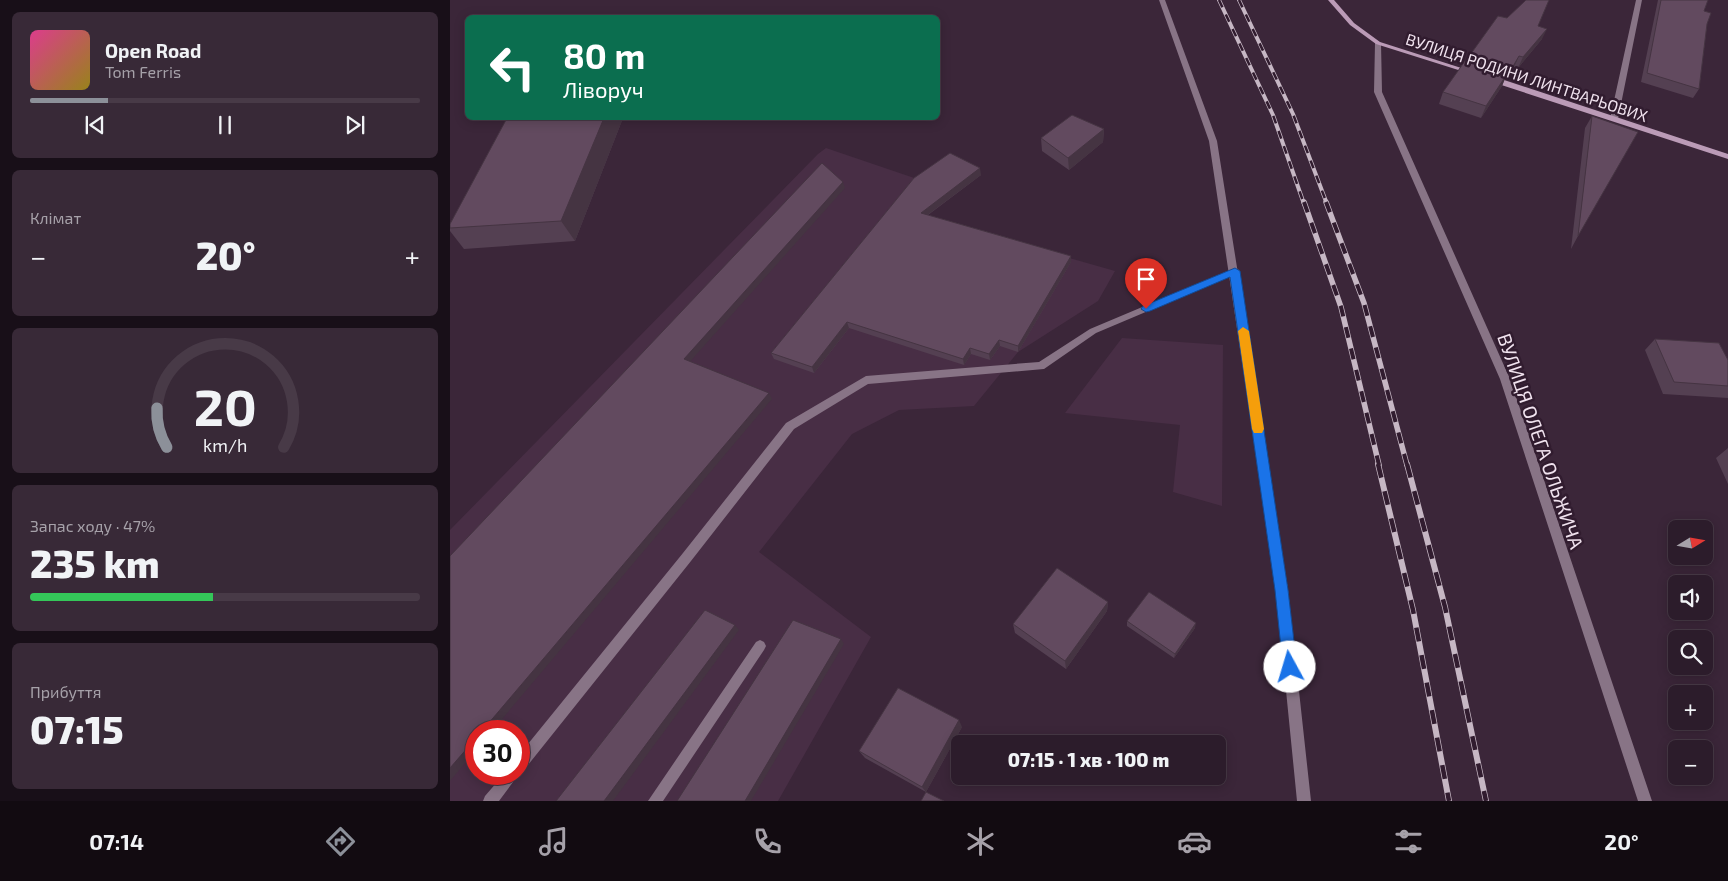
<!DOCTYPE html>
<html lang="uk">
<head>
<meta charset="utf-8">
<style>
  body { margin:0; font-family:"Exo 2",sans-serif; background:#382937; color:#f1f3f6; height:100vh; display:flex; flex-direction:column; font-size:19px; white-space:nowrap }
  * { box-sizing:border-box; margin:0 }
  p { font-size:16px; color:#a6a1a9 }
  .icon { flex:none; width:28px; height:28px; fill:none; stroke:currentColor; stroke-width:2; stroke-linecap:round; stroke-linejoin:round }
  .map { position:relative; flex:1; overflow:hidden }
  .details { display:flex; flex-direction:column; gap:12px; padding:12px; background:#180f18; width:450px }
  .details>* { flex:none }
  .guide { position:absolute; left:15px; top:15px; width:475px; height:105px; border-radius:8px; box-shadow:0 2px 12px #0003,0 0 0 1px #483a47; background:#0b6e4f; color:#fff; overflow:hidden }
  .needle { width:32px; rotate:79deg }
  .controls { position:absolute; left:1218px; top:520px; display:grid; gap:10px }
  .controls a { display:grid; place-items:center; width:45px; height:45px; border-radius:8px; background:#2c1c2b; box-shadow:0 2px 12px #0003,0 0 0 1px #483a47; font-size:25px }
  .speed { position:absolute; left:15px; top:720px; display:flex; gap:10px; font-size:25px; font-weight:700; text-align:center }
  .speed>* { display:grid; place-content:center; width:65px; height:65px; border-radius:50%; background:#2c1c2b; box-shadow:0 2px 12px #0003,0 0 0 1px #483a47; line-height:1 }
  .speed .limit { border:8px solid #d22; background:#fff; color:#111 }
  .pin { position:absolute; display:grid; place-items:center; width:42px; height:42px; color:#fff; margin:-51px -21px; border-radius:50% 50% 50% 0; rotate:-45deg; box-shadow:0 0 5px #0007 }
  .pin .icon { rotate:45deg }
  .me { position:absolute; width:55px; margin:-28px; rotate:354deg; stroke-linejoin:round; filter:drop-shadow(0 0 4px #0008) }
  .turn { display:flex; align-items:center; gap:18px; height:105px; padding:0 15px; font-size:22px }
  .turn .icon { width:65px; height:65px; stroke-width:2.5 }
  .turn b { display:block; font-size:35px; line-height:42px }
  .big { font-size:38px; font-weight:800; line-height:1.1 }
  .details .widget { flex:1; display:flex; flex-direction:column; justify-content:center; gap:8px; min-width:0; padding:0 18px; border-radius:8px; background:#382937 }
  .details .dial { align-items:center; gap:0 }
  .dial svg { height:130px; overflow:visible; fill:none; stroke:#483a47; stroke-width:7; stroke-linecap:round; text-anchor:middle }
  .dial text { fill:#f1f3f6; stroke:none }
  .song { display:flex; align-items:center; gap:15px }
  .cover { width:60px; height:60px; border-radius:8px; background:linear-gradient(135deg,hsl(330 70% 55%),hsl(50 70% 35%)) }
  .played { height:5px; border-radius:2px; background:linear-gradient(90deg,#8c9099 20%,#483a47 20%) }
  .keys { display:flex; justify-content:space-around; direction:ltr }
  .heat { display:flex; justify-content:space-between; align-items:center; font-size:28px; direction:ltr }
  .charge { height:8px; border-radius:4px; background:linear-gradient(90deg,#34c759 47%,#483a47 0) }
  .trip { position:absolute; left:501px; top:735px; width:275px; height:50px; border-radius:8px; background:#2c1c2b; box-shadow:0 2px 12px #0003,0 0 0 1px #483a47; font-weight:800; line-height:50px; text-align:center }
  .tabs { display:flex; height:80px; justify-content:space-around; align-items:center; background:#120b11; color:#a6a1a9 }
  .tabs .icon { width:35px; height:35px }
  .tabs .on { color:#8c9099 }
  .tabs b { font-size:22px; color:#f1f3f6 }
  main { display:flex; flex:1; min-height:0 }
  .map>svg:first-child { display:block }
</style>
</head>
<body>
<main>
<section class="details">
<div class="widget">
<div class="song"><i class="cover"></i><div><b>Open Road</b><p>Tom Ferris</p></div></div>
<div class="played"></div>
<div class="keys"><svg class="icon" aria-label="previous" viewBox="0 0 24 24"><path d="M18 5L8 12l10 7zM5 5v14"/></svg><svg class="icon" aria-label="pause" viewBox="0 0 24 24"><path d="M8 5v14M16 5v14"/></svg><svg class="icon" aria-label="next" viewBox="0 0 24 24"><path d="M6 5l10 7-10 7zM19 5v14"/></svg></div>
</div>
<div class="widget"><p>Клімат</p>
<div class="heat"><a>−</a><b class="big">20°</b><a>+</a></div>
</div>
<div class="widget dial"><svg viewBox="0 0 100 80">
<path d="M14 69A42 42 0 1 1 86 69"/>
<path d="M14 69A42 42 0 0 1 8 45" stroke="#8c9099"/>
<text x="50" y="56" font-size="32" font-weight="700">20</text>
<text x="50" y="72" font-size="11">km/h</text>
</svg></div>
<div class="widget"><p>Запас ходу · 47%</p><b class="big">235 km</b><div class="charge"></div></div>
<div class="widget"><p>Прибуття</p><b class="big">07:15</b></div>
</section>
<div class="map">
<svg width="1278" height="801" viewBox="0 0 1278 801">
  <rect width="100%" height="100%" fill="#3b2639"/>
  <path fill="#482e45" fill-rule="evenodd" d="M376 148 476 182 451 210 665 271 648 301 568 352 524 406 449 410 402 434 309 552 421 637 328 801H0V530L368 154ZM26 731H69V774H26Z
    M672 338 773 345 772 506 723 492 730 425 615 413Z"/>
  <g fill="none" stroke-linecap="round" stroke-linejoin="round">
    <path fill="#887486" fill-rule="evenodd" d="M1186 0H1192L1168 119 1164 121 1160 119Z
      M785 268 788 269 789 271 788 273 646 333 594 369 418 384 344 429 241 561 74 770 69 772V755L233 553 336 423 416 376 589 362 640 329Z
      M310 640 314 642 316 646 314 650 213 801H198L306 642Z
      M54 774H69L49 801H33L35 796Z"/>
    <path fill="#887486" fill-rule="evenodd" d="M709 0H715L767 141 838 590 861 801H847L826 590 759 141Z
      M928 41 931 43 932 92 1060 379 1202 801H1188L1050 379 924 92 925 43Z"/>
    <path fill="#bb9bb7" fill-rule="evenodd" d="M878 0H884L904 23 930 42 1027 73 1021 74 926 44 900 25Z
      M1039 77H1045L1278 154V159L1039 81Z"/>
    <defs>
      <path id="rail-far2" d="M769 0 823 115 854 204
        M789 0 843 114 877 204"/>
      <path id="rail-far1" d="M854 202 891 307 929 465
        M876 202 914 303 957 465"/>
      <path id="rail" d="M928 464 963 610 999 801
        M957 464 995 607 1036 801"/>
    </defs>
    <use href="#rail-far2" stroke="#c6b7c4" stroke-width="4"/>
    <use href="#rail-far1" stroke="#c6b7c4" stroke-width="5.5"/>
    <use href="#rail" stroke="#c6b7c4" stroke-width="6"/>
    <use href="#rail-far2" stroke="#311c2f" stroke-width="2.5" stroke-dasharray="8" stroke-linecap="butt"/>
    <use href="#rail-far1" stroke="#311c2f" stroke-width="4" stroke-dasharray="11" stroke-linecap="butt"/>
    <use href="#rail" stroke="#311c2f" stroke-width="4.5" stroke-dasharray="14" stroke-linecap="butt"/>
  </g>
  <path fill="#544052" d="M1208 0H1258L1254 11 1257 24 1249 89 1243 98 1191 82Z
    M1088 26 1092 39 1068 68 1064 67 1057 78H1055L1052 86 1031 118 989 104 993 92 1017 62 1020 55Z
    M1142 116 1128 236 1121 249 1135 128Z
    M173 118 125 241 14 249 0 231V224Z
    M654 129 653 142 619 170 592 151 591 138Z
    M531 175 478 215 621 256V262L568 352 550 346 540 360 521 354 514 365 399 328 364 373 324 359 321 353 464 178Z
    M1205 339 1278 360V398L1213 394 1195 350Z
    M1278 448V484L1266 458Z
    M658 602 657 611 616 669 565 633 563 624Z
    M677 621 745 628 724 658 677 626Z
    M512 727 476 792 415 758 409 751Z"/>
  <path fill="#453442" d="M1097 29 1092 39 1068 68 1073 57Z
    M1069 56 1064 67 1057 78 1062 68Z
    M1057 74 1052 86 1031 118 1036 106Z
    M154 118H173L125 241 111 221Z
    M654 129 653 142 619 170 618 158Z
    M530 168 531 175 472 219 471 213Z
    M393 182 395 188 237 365 234 359Z
    M621 256V262L568 352V346Z
    M397 322 399 328 364 373 362 367Z
    M549 340 550 346 540 360 539 354Z
    M520 348 521 354 514 365 513 359Z
    M319 393 322 399 42 731H32Z
    M658 602 657 611 616 669 615 661Z
    M746 623 745 628 724 658 725 654Z
    M285 625 289 630 163 801H154Z
    M391 639 394 644 301 801H295Z
    M509 720 512 727 476 792 472 787Z
    M26 738V750L0 781V768Z"/>
  <path fill="#624a5f" stroke="#453442" d="M1076 0H1099L1088 26 1097 29 1073 57 1069 56 1062 68 1020 55 1048 16 1057 18Z
    M1211 0H1258L1254 11 1261 13 1257 24 1249 89 1197 73Z
    M1015 61 1057 74 1036 106 993 92Z
    M622 115 654 129 618 158 591 138Z
    M1142 116 1188 132 1128 236Z
    M57 118H154L111 221 0 228V224Z
    M500 153 530 168 471 213 621 256 568 346 549 340 539 354 520 348 513 359 397 322 362 367 321 353 464 178Z
    M372 163 393 182 234 359 319 393 32 731H26V738L0 768V556Z
    M1205 339 1269 343 1278 360V386L1224 382Z
    M607 568 658 602 615 661 563 624Z
    M699 592 746 623 725 654 677 621Z
    M255 610 285 625 154 801H106Z
    M343 620 391 639 295 801H227Z
    M448 688 509 720 472 787 409 751Z
    M476 792 494 801H471Z"/>
  <path fill="#1a73e8" stroke="#114b97" d="M785 268 790 271 838 590 847 667 845 672 840 674 835 672 833 667 825 590 780 277 700 311 696 312 691 309 693 306Z"/>
  <path fill="#f59e0b" d="M793 327 799 331 814 429 812 433H804L802 429 788 331Z"/>
  <g text-anchor="middle" dominant-baseline="central" stroke-width="5" stroke-linejoin="round" paint-order="stroke">
    <g font-size="16" fill="#f1e3ef" stroke="#311c2f">
      <text transform="translate(1077 77) rotate(18)">ВУЛИЦЯ РОДИНИ ЛИНТВАРЬОВИХ</text>
    </g>
    <g font-size="19" fill="#f1e3ef" stroke="#311c2f">
      <text transform="translate(1091 441) rotate(71)">ВУЛИЦЯ ОЛЕГА ОЛЬЖИЧА</text>
    </g>
  </g>
</svg>
<div class="controls">
<a><svg class="needle" viewBox="-14 -14 28 28"><path d="M0-13l5 13h-10z" fill="#e53935"/><path d="M0 13l5-13h-10z" fill="#a6a1a9"/></svg></a>
<a><svg class="icon" aria-label="sound" viewBox="0 0 24 24"><path d="M4 9h4l5-4v14l-5-4H4zM17 9q2 3 0 6"/></svg></a>
<a><svg class="icon" aria-label="search" viewBox="0 0 24 24"><circle cx="10" cy="10" r="6"/><path d="M15 15l6 6"/></svg></a>
<a>+</a>
<a>−</a>
</div>
<div class="speed"><div class="limit">30</div></div>
<div class="pin" style="left:696px;top:309px;background:#d93025"><svg class="icon" aria-label="arrive" viewBox="0 0 24 24"><path d="M6 21V4h12l-3 4 3 4H6"/></svg></div>
<svg class="me" style="left:840px;top:667px" viewBox="-20 -20 40 40"><circle r="19" fill="#fff"/><path d="M0-13L10 11 0 6-10 11z" fill="#1a73e8"/></svg>
<div class="trip">07:15 · 1 хв · 100 m</div>
<div class="guide">
<div class="turn"><svg class="icon" aria-label="left" viewBox="0 0 24 24"><path d="M17 20v-9H6M10 6l-5 5 5 5"/></svg><div><b>80 m</b>Ліворуч</div></div>
</div>
</div>
</main>
<nav class="tabs">
<b>07:14</b>
<svg class="icon on" aria-label="directions" viewBox="0 0 24 24"><path d="M12 3l9 9-9 9-9-9zM9 14v-3h6M13 9l2 2-2 2"/></svg>
<svg class="icon" aria-label="music" viewBox="0 0 24 24"><path d="M9 18V5l10-2v13"/><circle cx="6" cy="18" r="3"/><circle cx="16" cy="16" r="3"/></svg>
<svg class="icon" aria-label="phone" viewBox="0 0 24 24"><path d="M5 4h4l2 5-3 2q2 4 5 5l2-3 5 2v4C11 20 4 13 5 4z"/></svg>
<svg class="icon" aria-label="climate" viewBox="0 0 24 24"><path d="M12 3v18M4 7l16 10M4 17L20 7"/></svg>
<svg class="icon" aria-label="car" viewBox="0 0 24 24"><path d="M5 17H2v-5l4-1 3-4h7l3 4 3 1v5h-3M9 17h6M6 11h13"/><circle cx="7" cy="17" r="2"/><circle cx="17" cy="17" r="2"/></svg>
<svg class="icon" aria-label="filters" viewBox="0 0 24 24"><path d="M4 7h16M4 17h16"/><circle cx="9" cy="7" r="2"/><circle cx="15" cy="17" r="2"/></svg>
<b>20°</b>
</nav>
</body>
</html>
